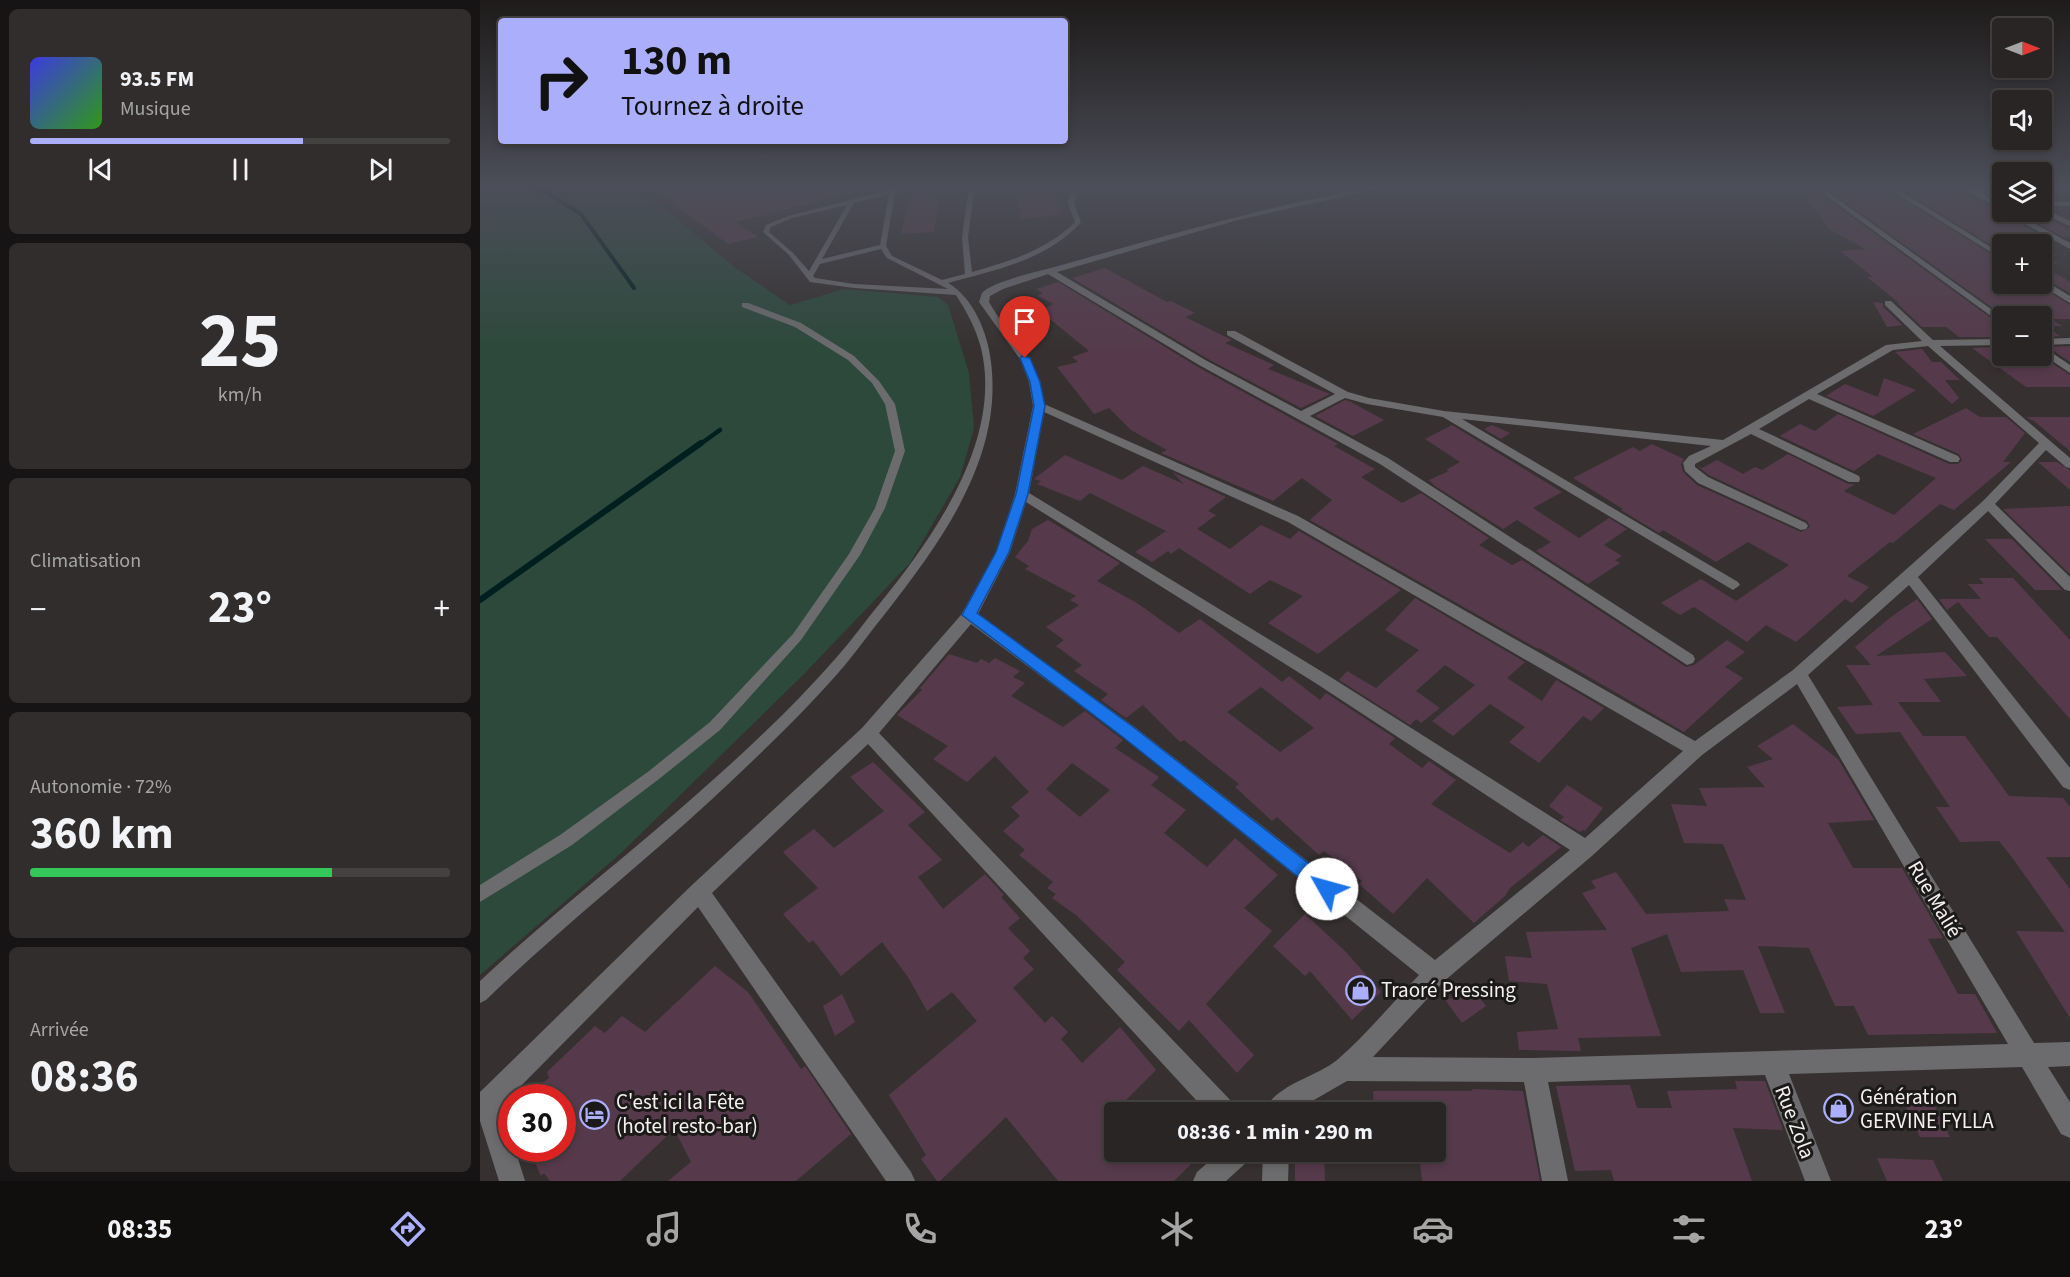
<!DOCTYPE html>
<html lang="fr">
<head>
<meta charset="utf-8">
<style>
  body { margin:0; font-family:"Source Sans 3",sans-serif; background:#302d2c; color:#f1f3f6; height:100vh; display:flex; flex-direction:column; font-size:22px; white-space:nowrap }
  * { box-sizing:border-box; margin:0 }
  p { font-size:20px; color:#a5a5a6 }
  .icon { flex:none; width:33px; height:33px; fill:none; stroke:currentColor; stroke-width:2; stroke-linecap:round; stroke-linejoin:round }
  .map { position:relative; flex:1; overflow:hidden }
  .side { display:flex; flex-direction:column; gap:9px; padding:9px; background:#161414; width:480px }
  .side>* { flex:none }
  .top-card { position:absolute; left:18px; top:18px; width:570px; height:126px; border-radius:6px; box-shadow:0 3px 9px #0003,0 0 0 2px #444241; background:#abaffb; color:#111; overflow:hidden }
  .needle { width:39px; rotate:90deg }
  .tools { position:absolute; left:1512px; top:18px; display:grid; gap:12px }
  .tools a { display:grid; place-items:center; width:60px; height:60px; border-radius:6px; background:#282524; box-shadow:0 3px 9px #0003,0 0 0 2px #444241; font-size:30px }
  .speed { position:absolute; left:18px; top:1084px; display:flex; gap:12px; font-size:30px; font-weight:700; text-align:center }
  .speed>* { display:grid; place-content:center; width:78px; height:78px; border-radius:50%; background:#282524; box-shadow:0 3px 9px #0003,0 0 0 2px #444241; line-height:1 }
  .speed .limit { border:9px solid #d22; background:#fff; color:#111 }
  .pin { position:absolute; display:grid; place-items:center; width:51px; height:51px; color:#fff; margin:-62px -26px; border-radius:50% 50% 50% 0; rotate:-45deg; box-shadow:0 0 6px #0007 }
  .pin .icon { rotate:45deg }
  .me { position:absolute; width:66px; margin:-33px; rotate:308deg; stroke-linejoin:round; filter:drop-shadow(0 0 4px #0008) }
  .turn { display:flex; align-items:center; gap:21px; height:126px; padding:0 24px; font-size:27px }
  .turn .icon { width:78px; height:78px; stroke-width:2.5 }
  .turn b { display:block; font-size:42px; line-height:51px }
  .big { font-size:45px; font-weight:700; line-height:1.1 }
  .side .card { flex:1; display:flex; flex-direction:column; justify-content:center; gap:9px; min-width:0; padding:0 21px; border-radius:9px; background:#302d2c }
  .side .dial { align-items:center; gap:0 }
  .dial b { font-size:78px; line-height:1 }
  .song { display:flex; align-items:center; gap:18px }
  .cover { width:72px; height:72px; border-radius:9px; background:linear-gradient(135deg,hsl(240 70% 55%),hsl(110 70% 35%)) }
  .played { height:6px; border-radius:3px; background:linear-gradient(90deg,#abaffb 65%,#444241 65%) }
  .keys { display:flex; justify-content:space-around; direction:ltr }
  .heat { display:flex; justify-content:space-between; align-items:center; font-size:33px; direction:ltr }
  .charge { height:9px; border-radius:4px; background:linear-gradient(90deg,#34c759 72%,#444241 0) }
  .trip { position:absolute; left:624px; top:1102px; width:342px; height:60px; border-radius:6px; background:#282524; box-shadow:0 3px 9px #0003,0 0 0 2px #444241; font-weight:700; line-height:60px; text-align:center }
  .tab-bar { display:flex; height:96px; justify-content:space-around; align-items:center; background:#100f0e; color:#a5a5a6 }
  .tab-bar .icon { width:42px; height:42px }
  .tab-bar .selected { color:#abaffb }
  .tab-bar b { font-size:27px; color:#f1f3f6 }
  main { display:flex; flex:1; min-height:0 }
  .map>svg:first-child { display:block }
</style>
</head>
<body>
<main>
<section class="side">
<div class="card">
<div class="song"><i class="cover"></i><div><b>93.5 FM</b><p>Musique</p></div></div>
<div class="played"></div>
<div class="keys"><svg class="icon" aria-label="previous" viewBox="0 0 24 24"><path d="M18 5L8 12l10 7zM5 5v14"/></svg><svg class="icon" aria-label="pause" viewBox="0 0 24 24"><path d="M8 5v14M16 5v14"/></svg><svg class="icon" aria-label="next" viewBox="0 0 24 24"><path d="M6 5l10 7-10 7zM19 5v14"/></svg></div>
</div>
<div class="card dial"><b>25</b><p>km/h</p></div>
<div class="card"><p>Climatisation</p>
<div class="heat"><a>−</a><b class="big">23°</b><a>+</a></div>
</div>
<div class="card"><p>Autonomie · 72%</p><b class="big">360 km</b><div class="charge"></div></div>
<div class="card"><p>Arrivée</p><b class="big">08:36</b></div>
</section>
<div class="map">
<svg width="1590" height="1181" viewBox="0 0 1590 1181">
  <rect width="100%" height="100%" fill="#363130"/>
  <path fill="#2c493b" d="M0 187H158L257 269 310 305 364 289 458 297 468 305 489 373 494 428 480 477 430 563 324 674 141 853 0 975Z"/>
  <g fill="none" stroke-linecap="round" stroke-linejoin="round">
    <path stroke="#001f1f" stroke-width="4" d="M57 187 101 214 154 288"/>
    <path stroke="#001f1f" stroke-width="4.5" d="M219 445 240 430"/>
    <path stroke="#001f1f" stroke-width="6" d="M0 600 221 443"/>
  </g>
  <path fill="#563a4b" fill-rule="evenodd" d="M171 187H374V193L256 222 278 237 248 244Z
    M436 187H461L454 232 421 234 431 190Z
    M538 187H555L556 197 578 195 581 215 540 219Z
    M1344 187H1404L1522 261V284H1557L1590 305V319H1571L1582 326H1566L1580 336 1562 337V316H1524Z
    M1418 187 1476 188 1569 240 1559 241 1566 244H1522V252Z
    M1328 189H1333L1522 326V337H1479L1466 327H1442L1417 303H1419L1387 277H1393L1360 251 1385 249 1349 229 1321 191H1331Z
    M1537 212H1552L1590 229V237L1585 238Z
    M1562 248 1578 256 1566 257 1579 263 1562 265Z
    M1562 265 1590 282V293L1562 277Z
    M625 268 687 302 691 301 715 313 705 317 752 340 745 343 794 365 788 369 850 394 821 408 728 359 592 278Z
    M578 282 718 367 858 444 854 446 895 469 881 477 922 503 941 493 1009 538 999 545 1032 565 1042 560 1206 667 1214 665 1247 640 1265 652 1245 667 1263 678 1204 732 1059 648 1058 649 830 520 852 500 822 478 793 501 681 453 687 450 651 430 629 408 614 414 577 367 598 362 592 357 609 351 559 310 574 304 557 296 563 293 556 289Z
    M1393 302 1403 303V307L1422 325 1407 327Z
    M1590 346V362L1568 347Z
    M1522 347V356H1561L1590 375V387H1546L1492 348Z
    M1442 349 1452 362H1461L1480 380H1465L1479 398 1472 404 1415 352Z
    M1404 378 1436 390 1393 416 1346 396 1365 384 1398 397Z
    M865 400 871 402 904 420 873 436 835 416Z
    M1486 408 1500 417H1526L1545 433 1523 462H1531L1474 510 1460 504 1413 543 1410 542 1367 576 1389 587 1372 603 1365 599 1316 642 1286 625 1267 642 1214 607 1200 615 1181 603 1221 579 1256 601 1309 565 1268 542 1236 562 1183 530 1179 533 1141 510 1143 509 1093 478 1153 447 1160 451 1172 444 1204 459 1201 464 1203 472 1217 485 1321 532 1330 527 1327 521 1229 475 1217 466 1222 468 1237 460 1263 474 1275 467 1282 470 1308 454 1368 484H1375L1364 491 1414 515 1456 478 1398 454 1374 471 1300 436 1320 424 1335 431 1358 414 1469 464H1478L1482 460 1479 454 1433 434Z
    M1546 417H1590V451L1554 421Z
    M972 425 1082 492 1053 508 1099 538 1129 518 1147 529 1124 545 1142 556 1135 560 1140 563 1108 584 1056 551 1071 542 1037 520 1023 529 955 486 949 480 969 471 966 470 980 462 945 439Z
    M1012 425 1030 433 1021 439 1004 429Z
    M585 455 642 480 663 466 704 484 692 472 746 497 728 511 736 515 717 529 750 549 781 525 810 539 819 531 921 590 838 654 788 623 823 596 790 580 770 594 699 548 691 554 688 551 672 562 655 552 686 531 610 493 600 501 557 484 561 481 554 479Z
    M1558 462H1577L1590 470V490Z
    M1590 506V574L1523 509Z
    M568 520 640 563 617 581 657 603 699 633 720 619 802 682 809 676 840 700 846 693 915 738 909 744 942 768 949 761 976 780 951 804 1030 853 1043 842 1048 847 1063 835 1081 847 1030 888 1025 896 994 923 947 878 913 914 879 884 882 881 844 851 839 855 797 817 792 821 755 787 759 784 704 740 700 742 663 705 646 718 621 700 628 694 594 671 602 665 576 646 584 640 566 627 599 605 590 600 596 596 545 569 549 566 535 557 548 541 552 529ZM781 687 834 728 800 752 747 712Z
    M1505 539H1532L1582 590H1555Z
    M1499 578H1533L1590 640V719L1517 637H1509L1478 602 1467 610 1459 599H1501L1488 584H1504Z
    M935 598 1045 662 1027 678 1062 701 1076 680 1124 708 1111 721 1103 716 1059 763 1029 742 1045 727 1010 704 973 736 952 721 995 685 965 665 936 691 960 708 941 723 936 719 930 725 859 680 867 671 896 688 939 650 905 630Z
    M1437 599 1452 619 1396 656 1465 652 1487 676 1444 679 1461 702H1418L1443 736H1485L1529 796 1583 798 1590 807V857H1566L1590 889V1018L1536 931 1585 932 1531 856 1519 841 1480 842 1456 807H1470L1420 732 1376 734 1357 707 1393 705 1366 665H1391L1375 647 1411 617Z
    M469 654 497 663 501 659 509 663 515 658 540 671 533 677 545 683 531 696 583 727 605 711 643 740 635 748 679 777 671 785 706 810 684 833 727 867 755 838 798 875 764 908 792 931 726 1004 774 1055 757 1073 709 1020 699 1031 637 970 645 962 596 915 572 898 576 894 567 888 573 882 539 855 545 850 523 831 540 816 531 807 549 792 515 756 487 782 453 759 468 746 417 715 442 690 440 688ZM592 763 630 790 600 817 566 789Z
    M1313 724 1358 759 1394 820 1348 823 1373 868H1422L1463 938 1448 939 1478 994H1495L1517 1033 1388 1035 1374 1006H1355L1329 948 1278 946 1305 1013H1280L1263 970 1201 972 1187 934 1151 948 1181 1036 1098 1038 1101 1051 1039 1050 1037 1032 1078 1029 1067 984 1029 981 1025 956 1052 958 1046 932 1127 930 1102 893 1116 888 1111 881 1136 872 1166 914 1249 911 1244 899 1266 900 1243 844 1204 843 1191 804 1227 806 1219 788 1285 787 1267 767 1293 759 1277 746Z
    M393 762 445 812 428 825 462 860 438 877 463 909 505 874 524 895 521 897 540 918 528 928 550 951 543 958 554 969 533 988 565 1023 572 1016 588 1032 581 1039 602 1063 640 1027 676 1070 634 1112V1152H723L694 1181H578L526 1117 460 1181H457L441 1159 446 1155 409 1095 497 1021 472 992 447 1011 428 977 402 942 361 976 333 940 329 943 303 914 338 888 303 852 334 829 354 848 404 811 370 777Z
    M1087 785 1123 808 1105 831 1103 830 1100 832 1080 820 1084 817 1069 806Z
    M825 914 866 952 901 992 872 1020 830 971 825 976 793 946Z
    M235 966 268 992 321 1069 325 1066 371 1134 316 1181H188L211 1162 194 1129 140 1181H70L64 1173 61 1176 49 1149H82V1098H40L69 1078 67 1072 115 1026 125 1033 142 1016 165 1032Z
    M990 985 1006 1006 982 1023 966 1001Z
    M362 994 375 1022 355 1036 343 1006Z
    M1255 1081H1285L1303 1130 1253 1128 1272 1181H1134L1131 1170 1095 1171 1076 1086 1150 1085 1157 1108H1192L1187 1091 1257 1089Z
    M992 1089 1043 1091 1060 1181H942L939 1152H956V1113H894L893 1091H992Z
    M1421 1096H1450L1470 1137H1440Z
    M815 1152H844L845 1181H815Z
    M1397 1158 1453 1160 1463 1181H1407Z"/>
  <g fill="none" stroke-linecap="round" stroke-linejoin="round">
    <path fill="#6c6c6e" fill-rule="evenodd" d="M413 187 416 189 434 187 415 193 406 246 412 256 462 280 485 274 482 237 489 187H495L488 237 492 272C530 261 567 250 595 222L588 203 592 187H598L594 203 601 222C568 260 515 270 468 283 494 298 508 334 511 362 523 457 463 539 408 610 393 628 380 647 365 665 324 713 276 758 230 801 156 869 78 930 6 1000L0 1003V981C69 916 145 858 216 795 265 752 313 707 356 658 372 640 386 620 401 602 455 535 523 439 501 348 496 329 487 312 476 295L374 288 330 282 309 255 283 232 286 225 308 216 410 190ZM409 194 400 245 342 259 374 203ZM367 205 329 271 313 253 289 232 291 227 312 218ZM401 249 407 258 468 289 374 284 335 278 333 276 340 264Z
      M262 303H268L321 323 374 356 399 381 415 404 425 451 405 508 380 555 321 640 240 730 179 779 92 845 0 902V885L80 835 169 771 230 722 313 634 369 554 395 508 415 451 405 404 392 383 368 360 315 327 262 307Z"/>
    <path fill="#6c6c6e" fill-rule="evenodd" d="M891 187H905L758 220 577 272 727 361 821 411 855 394 747 335V331H755L868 392 889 398 964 411 1243 440 1406 345 1442 341 1405 305V301H1411L1453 340 1522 339V345L1460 346 1590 458V468L1586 467 1566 450 1515 504 1590 577V591L1585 590 1508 511 1438 577 1590 768V790L1583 787 1429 585 1328 675 1554 1043 1590 1042V1066L1568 1067 1590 1102V1138L1581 1134 1542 1067 1309 1074 1351 1181H1325L1285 1075 1068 1082 1088 1181H1062L1044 1082 867 1081 827 1104 815 1113H783C795 1084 835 1078 857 1060 885 1036 913 1002 939 975L644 738 491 624 399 733 754 1104 757 1113H728L388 744 232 893 431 1172 435 1181H406L218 907 21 1106 32 1139V1149H35L45 1181H19L0 1121V1092L212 885 382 728 481 615 516 552 535 494 553 406 549 382 540 359 499 302C500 300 501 295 502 293 512 282 555 272 571 268 677 238 783 207 891 187ZM568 274 719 365 900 464 1207 665 1213 663 1215 659 1213 655 908 458 830 416 865 398 887 404 963 417 1253 590 1260 585 1258 582 982 419 1231 446 1209 456 1203 463 1205 471 1218 483 1321 530 1326 529 1328 526 1326 523 1228 477 1215 467V464L1271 434 1369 482H1379L1380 479 1379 476 1279 429 1329 399 1470 462H1478L1480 459 1478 456 1337 394 1413 350 1448 346 1559 443 1503 501 1313 670 1215 741 818 516 564 404C556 354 532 342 509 302L510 296 523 289ZM564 412 808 522 1203 751 1105 838 849 676 549 493ZM546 502 837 684 1090 850 955 960 656 728 498 614 530 552ZM1317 684 1528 1044 1054 1058 893 1057 963 982 1113 855 1222 755Z
      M1334 187H1341L1522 317V324Z
      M1406 187H1414L1522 254V259Z
      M1480 187 1522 191V195L1498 191 1522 205V210Z
      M1562 201 1590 202V206L1562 205Z
      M1562 208 1590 221V226L1559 212Z
      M1524 212H1533L1590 243V249Z
      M1562 279 1590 296V303L1559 284H1562Z
      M1590 338V344L1562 345V339Z
      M1562 346 1590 365V373L1562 354Z
      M740 1152H772L768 1161 746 1181H713L717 1172Z
      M783 1152H809L808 1181H782Z"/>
  </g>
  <linearGradient id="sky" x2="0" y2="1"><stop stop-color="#1e1b1a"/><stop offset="0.53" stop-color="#4c4e59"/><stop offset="1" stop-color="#4c4e59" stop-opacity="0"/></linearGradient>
  <rect width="1590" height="352" fill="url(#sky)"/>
  <path fill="#1a73e8" stroke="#114b97" stroke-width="1.5" d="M542 356 550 358 560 382 565 406 548 494 529 552 497 613 656 729 854 883 857 889 854 895 847 898 841 895 644 738 482 615 516 552 536 494 554 406 550 382 540 358Z"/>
  <defs>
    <symbol id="shop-ring" viewBox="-11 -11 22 22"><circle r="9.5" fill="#1c1a19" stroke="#abaffb" stroke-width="1.5"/><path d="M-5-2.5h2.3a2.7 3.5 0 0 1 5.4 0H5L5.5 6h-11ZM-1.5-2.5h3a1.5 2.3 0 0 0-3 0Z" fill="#abaffb"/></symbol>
    <symbol id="hotel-ring" viewBox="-11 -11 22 22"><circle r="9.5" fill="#1c1a19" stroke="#abaffb" stroke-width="1.5"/><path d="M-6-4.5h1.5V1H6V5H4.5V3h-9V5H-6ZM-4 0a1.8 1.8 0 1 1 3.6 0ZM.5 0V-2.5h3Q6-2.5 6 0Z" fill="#abaffb"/></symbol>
  </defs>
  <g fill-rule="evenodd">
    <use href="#shop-ring" x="864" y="974" width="33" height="33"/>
    <use href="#shop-ring" x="1342" y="1092" width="33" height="33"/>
    <use href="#hotel-ring" x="98" y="1098" width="33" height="33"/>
  </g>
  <g text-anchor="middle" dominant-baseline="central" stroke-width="6" stroke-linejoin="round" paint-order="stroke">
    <g font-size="21" fill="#f3f0ef" stroke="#1c1a19">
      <text transform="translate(1455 899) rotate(59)">Rue Malié</text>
      <text transform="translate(1315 1122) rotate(69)">Rue Zola</text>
    </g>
    <g font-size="21" fill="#f3f0ef" stroke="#1c1a19" text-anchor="start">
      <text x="901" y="990">Traoré Pressing</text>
      <text x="1380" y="1097">Génération<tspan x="1380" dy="24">GERVINE FYLLA</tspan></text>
      <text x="136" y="1102">C'est ici la Fête<tspan x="136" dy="24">(hotel resto-bar)</tspan></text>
    </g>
  </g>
</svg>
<div class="tools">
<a><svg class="needle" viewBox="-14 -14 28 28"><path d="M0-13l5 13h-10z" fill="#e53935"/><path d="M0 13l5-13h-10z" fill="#a5a5a6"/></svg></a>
<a><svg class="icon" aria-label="sound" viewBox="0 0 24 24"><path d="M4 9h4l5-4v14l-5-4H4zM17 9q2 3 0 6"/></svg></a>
<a><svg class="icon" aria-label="layers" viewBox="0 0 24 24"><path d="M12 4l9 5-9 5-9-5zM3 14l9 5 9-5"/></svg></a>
<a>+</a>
<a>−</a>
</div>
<div class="speed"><div class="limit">30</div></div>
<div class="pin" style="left:545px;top:358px;background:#d93025"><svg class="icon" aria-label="arrive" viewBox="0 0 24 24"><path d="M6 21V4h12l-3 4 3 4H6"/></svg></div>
<svg class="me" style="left:847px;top:889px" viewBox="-20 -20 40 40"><circle r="19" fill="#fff"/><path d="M0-13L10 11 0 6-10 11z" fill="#1a73e8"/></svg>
<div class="trip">08:36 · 1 min · 290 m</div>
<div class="top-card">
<div class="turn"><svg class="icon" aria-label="right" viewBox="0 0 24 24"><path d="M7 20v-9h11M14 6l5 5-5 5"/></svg><div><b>130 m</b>Tournez à droite</div></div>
</div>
</div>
</main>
<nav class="tab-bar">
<b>08:35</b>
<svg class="icon selected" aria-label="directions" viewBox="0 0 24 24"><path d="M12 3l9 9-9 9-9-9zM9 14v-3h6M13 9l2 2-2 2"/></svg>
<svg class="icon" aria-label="music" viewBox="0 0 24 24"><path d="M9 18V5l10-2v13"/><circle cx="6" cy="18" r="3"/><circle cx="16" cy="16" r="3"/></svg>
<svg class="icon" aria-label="phone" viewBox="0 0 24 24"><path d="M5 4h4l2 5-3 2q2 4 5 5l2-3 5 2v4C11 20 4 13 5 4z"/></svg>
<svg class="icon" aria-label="climate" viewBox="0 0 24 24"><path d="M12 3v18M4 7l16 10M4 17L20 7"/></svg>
<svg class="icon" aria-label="car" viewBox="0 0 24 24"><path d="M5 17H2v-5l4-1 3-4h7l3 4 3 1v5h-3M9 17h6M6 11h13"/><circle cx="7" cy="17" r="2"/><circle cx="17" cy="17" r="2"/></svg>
<svg class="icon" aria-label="filters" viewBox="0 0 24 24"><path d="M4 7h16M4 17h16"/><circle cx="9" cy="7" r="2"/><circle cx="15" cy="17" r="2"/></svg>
<b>23°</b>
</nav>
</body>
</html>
